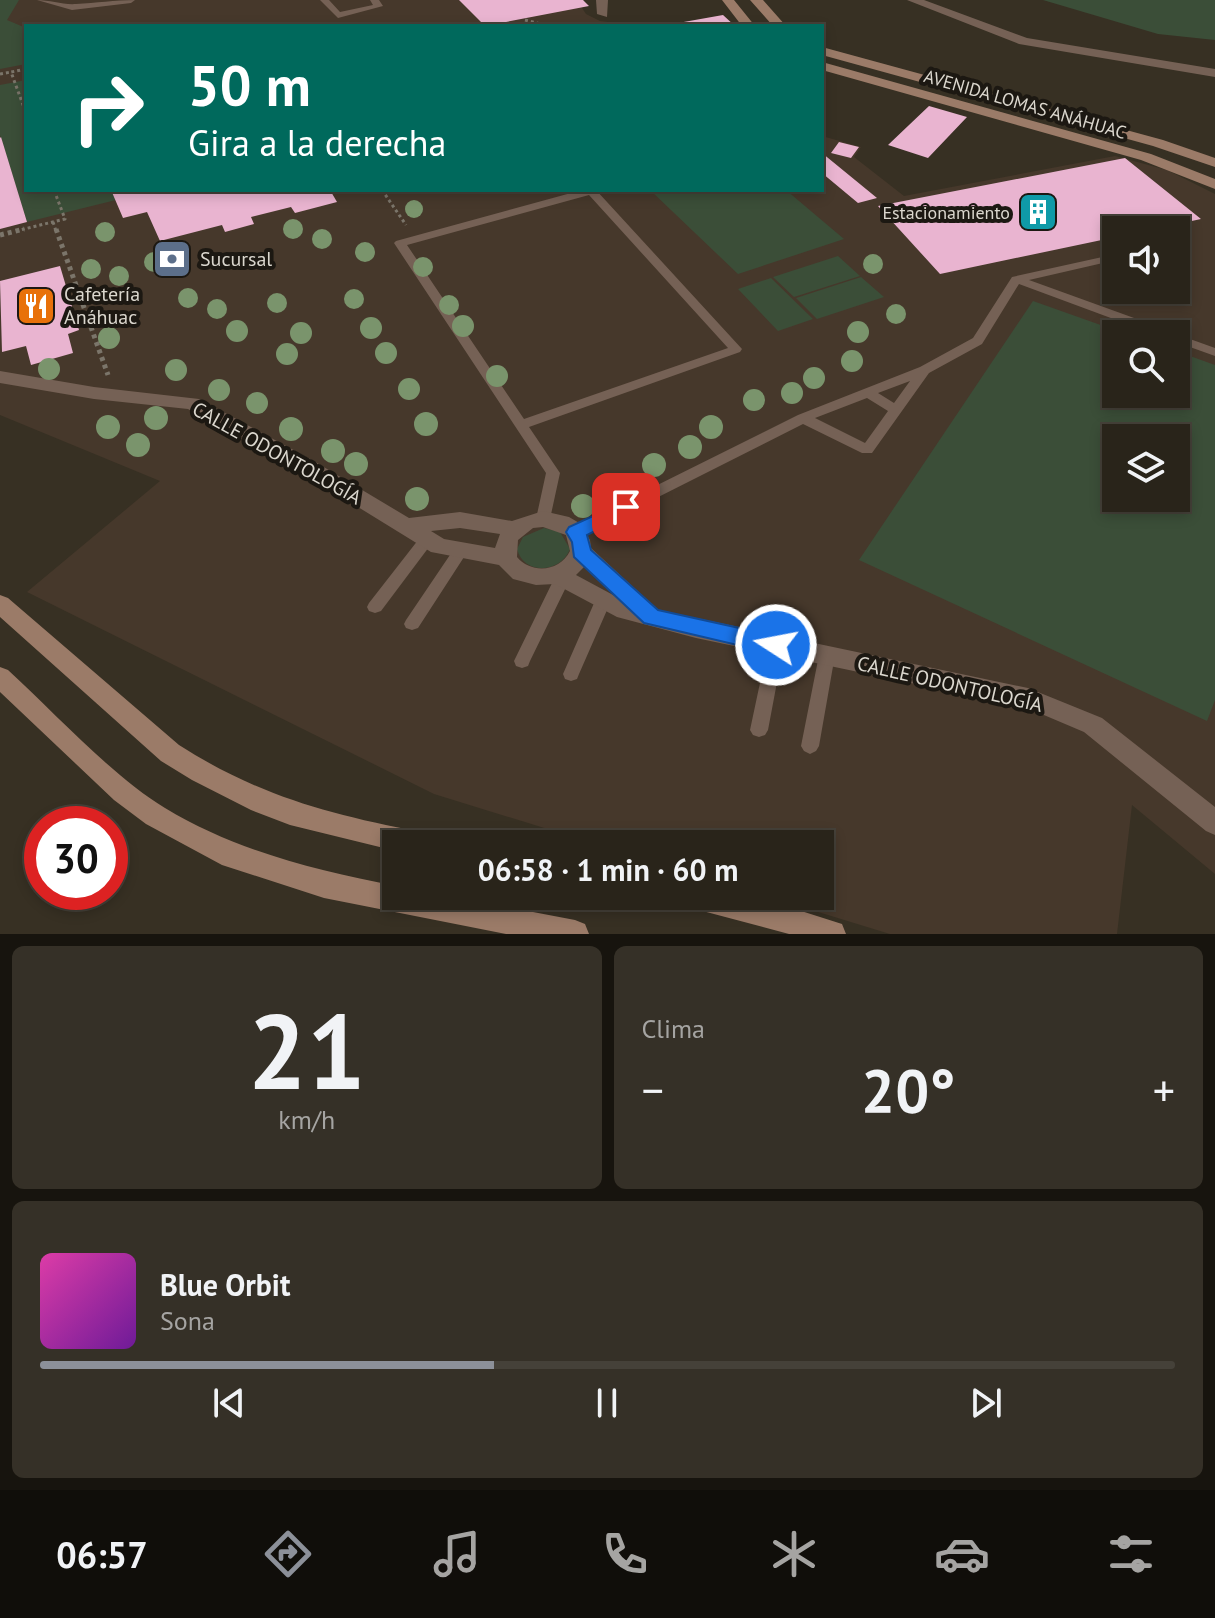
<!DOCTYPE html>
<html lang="es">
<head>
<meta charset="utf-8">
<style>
  body { margin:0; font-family:"PT Sans",sans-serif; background:#353027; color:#f1f3f6; height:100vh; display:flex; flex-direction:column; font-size:30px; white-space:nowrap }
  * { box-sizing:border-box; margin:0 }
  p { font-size:26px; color:#a5a4a2 }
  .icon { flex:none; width:44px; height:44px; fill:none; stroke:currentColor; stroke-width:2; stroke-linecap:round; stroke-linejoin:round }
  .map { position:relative; height:934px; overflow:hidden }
  .sheet { display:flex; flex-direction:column; gap:12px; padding:12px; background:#17140e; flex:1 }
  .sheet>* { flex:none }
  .hud { position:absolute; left:24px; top:24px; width:800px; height:168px; border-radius:0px; box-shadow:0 4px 12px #0003,0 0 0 2px #454139; background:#00695c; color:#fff; overflow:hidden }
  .controls { position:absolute; left:1102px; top:216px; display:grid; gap:16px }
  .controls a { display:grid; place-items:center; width:88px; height:88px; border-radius:0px; background:#29241a; box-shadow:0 4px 12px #0003,0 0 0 2px #454139; font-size:40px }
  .speed { position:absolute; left:24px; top:806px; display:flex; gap:16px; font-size:40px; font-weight:700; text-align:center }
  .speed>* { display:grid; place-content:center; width:104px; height:104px; border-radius:50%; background:#29241a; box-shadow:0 4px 12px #0003,0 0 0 2px #454139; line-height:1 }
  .speed .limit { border:12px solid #d22; background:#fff; color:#111 }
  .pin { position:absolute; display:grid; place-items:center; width:68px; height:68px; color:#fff; margin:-34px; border-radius:16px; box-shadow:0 4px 12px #0006 }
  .me { position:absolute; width:88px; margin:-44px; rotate:281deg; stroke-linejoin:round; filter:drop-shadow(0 0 6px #0008) }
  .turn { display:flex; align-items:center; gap:28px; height:168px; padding:0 32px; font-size:36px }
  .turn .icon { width:104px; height:104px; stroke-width:2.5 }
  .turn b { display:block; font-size:56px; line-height:68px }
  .big { font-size:60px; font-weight:700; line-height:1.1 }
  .sheet .widget { flex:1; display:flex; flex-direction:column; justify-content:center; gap:12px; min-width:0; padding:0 28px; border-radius:12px; background:#353027 }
  .sheet .dial { align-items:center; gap:0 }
  .dial b { font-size:104px; line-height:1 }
  .song { display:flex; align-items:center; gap:24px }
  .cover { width:96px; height:96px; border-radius:12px; background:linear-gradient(135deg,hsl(320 70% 55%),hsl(280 70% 35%)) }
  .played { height:8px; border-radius:4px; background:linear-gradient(90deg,#8c9099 40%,#454139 40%) }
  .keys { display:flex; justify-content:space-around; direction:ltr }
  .heat { display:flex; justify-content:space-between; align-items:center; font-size:44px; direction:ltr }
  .sheet .tiles { flex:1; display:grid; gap:12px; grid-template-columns:1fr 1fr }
  .widget:last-child { grid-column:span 2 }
  .trip { position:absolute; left:382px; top:830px; width:452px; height:80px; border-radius:0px; background:#29241a; box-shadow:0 4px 12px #0003,0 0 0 2px #454139; font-weight:700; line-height:80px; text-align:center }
  .tabs { display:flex; height:128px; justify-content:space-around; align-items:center; background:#100e0a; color:#a5a4a2 }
  .tabs .icon { width:56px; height:56px }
  .tabs .active { color:#8c9099 }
  .tabs b { font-size:36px; color:#f1f3f6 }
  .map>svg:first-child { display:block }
</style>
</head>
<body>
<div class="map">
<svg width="1215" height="934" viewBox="0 0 1215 934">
  <rect width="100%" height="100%" fill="#373023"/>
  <path fill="#46382b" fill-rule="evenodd" d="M0 0H580V5L586 14 600 21 640 26H26V190H822V136L861 147 854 157 904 196 1115 156 1167 170 1215 194V874L1132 805 1117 934H890L766 896H820V844H596L434 794 27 592 160 481 0 415ZM1116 230H1176V290H1116ZM1116 334H1176V394H1116ZM1116 438H1176V498H1116Z"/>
  <path fill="#3b4e38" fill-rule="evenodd" d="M0 0H19L7 20 26 28V64L0 69Z
    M1043 0H1215V40L1158 34Z
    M26 80V190H111L116 200 27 222 0 135V85Z
    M650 190H786L844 239 738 274Z
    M838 256 860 276 794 297 773 277Z
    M861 277 884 297 817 319 796 298Z
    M771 278 813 319 778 331 738 289Z
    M1033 301 1126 334H1116V394H1176V351L1215 365V700L1207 721 859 560ZM1116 438H1176V498H1116Z
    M544 528 560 532 570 549C561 573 524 576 517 549L523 537Z"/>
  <path fill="#e9b4d0" d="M459 0H583L589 6 485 26Z
    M723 15 735 26H681L678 23Z
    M929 106 967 117 928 158 888 145Z
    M1 137 27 222 0 229V138Z
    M839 142 859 147 851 158 831 153Z
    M822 153 877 198 858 203 822 173Z
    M1125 158 1201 219 1150 230H1116V237L940 274 878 206Z
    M111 190H330L337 202 295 213 291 207 251 217 254 224 225 232 222 225 160 241 147 212 123 218Z
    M60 266 79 330 68 334 73 353 31 365 26 346 2 352 0 281Z"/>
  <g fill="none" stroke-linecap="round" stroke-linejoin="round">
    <path stroke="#7b756a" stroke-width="3" stroke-dasharray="3 3" stroke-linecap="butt" d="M525 20 548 26
      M26 69 11 72 26 113
      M0 74 11 72
      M382 190 406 225
      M53 222 56 231
      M16 231 65 219 54 190"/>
    <path stroke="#7b756a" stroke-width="5" stroke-dasharray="4 4" stroke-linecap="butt" d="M56 229 108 375
      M0 235 24 229"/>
    <path fill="#756155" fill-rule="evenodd" d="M37 0C50 0 63 5 76 4 96 3 115 0 135 0L131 3 72 10Z
      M320 0H329L340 12 373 5 370 0H379L383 6 338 18Z
      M582 190H596L742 349 740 352 529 427 560 473 550 519 548 523H538L536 519 546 473 394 243 396 241ZM589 195 728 348 524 419 407 245Z
      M1116 254V260L1029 280 1170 331 1172 334H1154L1019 284 982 344 929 373 872 453H862L803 424 581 536H571L569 532 571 528 798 415 920 367 973 338 1012 277ZM910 381 894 403 878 393ZM867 398 888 411 865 443 815 418Z
      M1176 334 1215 348V356L1176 342Z
      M427 533 432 535 434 539 432 543 381 611 375 613 369 611 367 607 369 603 422 535Z
      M461 544 466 546 468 550 466 554 418 628 412 630 406 628 404 624 406 620 456 546Z
      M562 573 567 575 570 579 530 661 528 666 522 668 516 666 514 661 554 579 557 575Z
      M603 595 609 597 611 601 579 674 577 679 571 681 565 679 563 674 595 601 597 597Z
      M776 638 782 640 784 645 768 730 765 735 759 737 753 735 750 730 768 645 770 640Z
      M827 648 833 650 835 655 819 746 816 751 810 754 804 751 801 746 819 655 821 650Z"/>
    <path fill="#756155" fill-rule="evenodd" d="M596 0H608L607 17 597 14Z
      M907 0H924L1027 38 1215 69V77L1019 44Z
      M0 371 94 387 199 399 312 460 409 518 460 512 512 521 543 511 569 517 581 524 590 540 591 548 658 610 1028 688 1102 718 1215 807V835L1206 831 1084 732 1025 707 696 638 617 617 555 584 536 585 513 579 499 565 431 552 298 470 188 409 94 399 0 383ZM543 527 566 535 570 551C560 572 531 574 517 557L518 540 533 528ZM460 528 500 534 495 548 444 539 431 531ZM584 567 615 596 576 575Z"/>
    <path fill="#9b7b68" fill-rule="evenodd" d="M722 0H734L755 26H742Z
      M750 0H763L786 26H773Z
      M822 47 1163 140 1215 158V167L1153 146 822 55Z
      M822 62 1151 154 1215 179V189L1141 160 822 70Z
      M0 595 8 598 179 745C259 796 328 814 420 832L429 835 433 844H396V851L290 825 251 810 192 780 161 761 0 617Z
      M0 667 8 670C55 713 112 776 165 808 236 851 315 870 396 886V896H449L575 920 585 924 589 934H506L324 898 222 865 146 824 114 800 0 692Z
      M676 896H754L842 924 846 934H789L680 905Z"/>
  </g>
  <g fill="#7a946c">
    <circle cx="414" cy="209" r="9"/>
    <circle cx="293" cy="229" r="10"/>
    <circle cx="105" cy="232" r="10"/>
    <circle cx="322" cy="239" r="10"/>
    <circle cx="365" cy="252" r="10"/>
    <circle cx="154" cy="262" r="10"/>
    <circle cx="873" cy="264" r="10"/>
    <circle cx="423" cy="267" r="10"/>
    <circle cx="91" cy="269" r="10"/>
    <circle cx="119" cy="276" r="10"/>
    <circle cx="188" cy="298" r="10"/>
    <circle cx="354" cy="299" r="10"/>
    <circle cx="277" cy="303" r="10"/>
    <circle cx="449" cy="305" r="10"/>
    <circle cx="217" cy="309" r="10"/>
    <circle cx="896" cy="314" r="10"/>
    <circle cx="463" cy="326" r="11"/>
    <circle cx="371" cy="328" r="11"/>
    <circle cx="237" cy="331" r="11"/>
    <circle cx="858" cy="332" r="11"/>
    <circle cx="301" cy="333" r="11"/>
    <circle cx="109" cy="338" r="11"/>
    <circle cx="386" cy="353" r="11"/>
    <circle cx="287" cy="354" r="11"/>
    <circle cx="852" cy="361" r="11"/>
    <circle cx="49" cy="369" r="11"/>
    <circle cx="176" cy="370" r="11"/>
    <circle cx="497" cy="376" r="11"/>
    <circle cx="814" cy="378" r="11"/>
    <circle cx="409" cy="389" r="11"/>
    <circle cx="219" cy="390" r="11"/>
    <circle cx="792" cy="393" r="11"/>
    <circle cx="754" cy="400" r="11"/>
    <circle cx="257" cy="403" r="11"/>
    <circle cx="156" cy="418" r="12"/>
    <circle cx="426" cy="424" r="12"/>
    <circle cx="108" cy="427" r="12"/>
    <circle cx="711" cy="427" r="12"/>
    <circle cx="291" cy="429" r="12"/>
    <circle cx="138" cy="445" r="12"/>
    <circle cx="690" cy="447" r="12"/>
    <circle cx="333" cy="451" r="12"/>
    <circle cx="356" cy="464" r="12"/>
    <circle cx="654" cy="465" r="12"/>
    <circle cx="620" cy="486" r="12"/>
    <circle cx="417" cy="499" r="12"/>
    <circle cx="583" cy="506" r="12"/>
  </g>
  <path fill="#1a73e8" stroke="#114b97" stroke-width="2" d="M626 501 635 507 632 512 587 535 591 550 658 610 776 636 783 639 786 645 783 651 776 654 644 623 574 557 572 542 566 532 569 527Z"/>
  <defs>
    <symbol id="building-square" viewBox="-11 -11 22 22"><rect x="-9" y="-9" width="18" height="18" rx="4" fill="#0f9aa8" stroke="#1c1812"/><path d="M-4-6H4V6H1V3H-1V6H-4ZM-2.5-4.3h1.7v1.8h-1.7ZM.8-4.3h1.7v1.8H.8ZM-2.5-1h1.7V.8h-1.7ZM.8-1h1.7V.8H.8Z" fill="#fff"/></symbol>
    <symbol id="bank-square" viewBox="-11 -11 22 22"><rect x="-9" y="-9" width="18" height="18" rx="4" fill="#5c6f8a" stroke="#1c1812"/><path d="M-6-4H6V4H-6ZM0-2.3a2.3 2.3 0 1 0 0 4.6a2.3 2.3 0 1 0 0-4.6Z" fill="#fff"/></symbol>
    <symbol id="restaurant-square" viewBox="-11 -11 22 22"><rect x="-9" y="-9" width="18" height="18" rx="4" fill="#e8710a" stroke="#1c1812"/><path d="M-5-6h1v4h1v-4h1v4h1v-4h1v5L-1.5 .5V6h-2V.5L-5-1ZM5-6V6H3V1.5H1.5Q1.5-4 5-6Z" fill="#fff"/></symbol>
  </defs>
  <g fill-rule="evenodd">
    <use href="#building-square" x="1016" y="190" width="44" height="44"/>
    <use href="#bank-square" x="150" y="237" width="44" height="44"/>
    <use href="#restaurant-square" x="14" y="284" width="44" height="44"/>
  </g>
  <g text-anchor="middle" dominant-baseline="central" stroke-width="8" stroke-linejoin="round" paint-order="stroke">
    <g font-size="18" fill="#dbd7ce" stroke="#1c1812">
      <text transform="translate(1025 104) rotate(16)">AVENIDA LOMAS ANÁHUAC</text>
    </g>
    <g font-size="18" fill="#dbd7ce" stroke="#1c1812" text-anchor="end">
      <text x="1010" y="212">Estacionamiento</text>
    </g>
    <g font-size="20" fill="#dbd7ce" stroke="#1c1812" text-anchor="start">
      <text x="200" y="259">Sucursal</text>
      <text x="64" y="294">Cafetería<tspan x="64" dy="23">Anáhuac</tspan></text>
    </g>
    <g font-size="20" fill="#dbd7ce" stroke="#1c1812">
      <text transform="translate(277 453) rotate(29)">CALLE ODONTOLOGÍA</text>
      <text transform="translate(950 684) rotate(13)">CALLE ODONTOLOGÍA</text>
    </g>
  </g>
</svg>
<div class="controls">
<a><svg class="icon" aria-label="sound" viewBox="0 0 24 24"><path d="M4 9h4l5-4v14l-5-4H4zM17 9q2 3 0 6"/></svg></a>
<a><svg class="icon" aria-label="search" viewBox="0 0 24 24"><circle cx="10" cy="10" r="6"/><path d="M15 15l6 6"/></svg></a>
<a><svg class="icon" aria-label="layers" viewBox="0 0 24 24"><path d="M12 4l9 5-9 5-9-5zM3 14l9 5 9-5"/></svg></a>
</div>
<div class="speed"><div class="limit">30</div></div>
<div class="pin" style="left:626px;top:507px;background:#d93025"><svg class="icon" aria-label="arrive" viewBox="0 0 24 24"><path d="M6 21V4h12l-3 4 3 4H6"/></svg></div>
<svg class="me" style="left:776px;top:645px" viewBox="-20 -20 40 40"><circle r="17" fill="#1a73e8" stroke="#fff" stroke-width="3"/><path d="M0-11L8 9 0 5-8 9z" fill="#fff"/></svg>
<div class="trip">06:58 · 1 min · 60 m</div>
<div class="hud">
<div class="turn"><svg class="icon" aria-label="right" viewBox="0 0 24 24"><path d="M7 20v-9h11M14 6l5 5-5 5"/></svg><div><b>50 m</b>Gira a la derecha</div></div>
</div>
</div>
<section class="sheet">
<div class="tiles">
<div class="widget dial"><b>21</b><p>km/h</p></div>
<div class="widget"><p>Clima</p>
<div class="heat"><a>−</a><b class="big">20°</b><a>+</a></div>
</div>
<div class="widget">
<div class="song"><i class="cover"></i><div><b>Blue Orbit</b><p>Sona</p></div></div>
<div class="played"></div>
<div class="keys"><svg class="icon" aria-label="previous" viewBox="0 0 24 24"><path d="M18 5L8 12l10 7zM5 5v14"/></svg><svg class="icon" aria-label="pause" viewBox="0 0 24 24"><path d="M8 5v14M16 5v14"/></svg><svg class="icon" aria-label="next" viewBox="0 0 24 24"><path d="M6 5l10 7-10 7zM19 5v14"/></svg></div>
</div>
</div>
</section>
<nav class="tabs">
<b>06:57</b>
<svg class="icon active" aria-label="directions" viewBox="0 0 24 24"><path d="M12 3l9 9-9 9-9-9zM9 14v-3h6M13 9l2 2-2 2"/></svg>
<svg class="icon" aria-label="music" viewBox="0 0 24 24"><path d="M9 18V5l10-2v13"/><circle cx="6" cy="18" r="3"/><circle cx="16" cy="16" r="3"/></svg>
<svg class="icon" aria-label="phone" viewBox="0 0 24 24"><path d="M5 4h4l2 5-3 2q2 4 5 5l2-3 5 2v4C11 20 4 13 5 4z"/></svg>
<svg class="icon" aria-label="climate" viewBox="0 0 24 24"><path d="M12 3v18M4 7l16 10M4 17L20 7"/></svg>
<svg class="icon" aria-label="car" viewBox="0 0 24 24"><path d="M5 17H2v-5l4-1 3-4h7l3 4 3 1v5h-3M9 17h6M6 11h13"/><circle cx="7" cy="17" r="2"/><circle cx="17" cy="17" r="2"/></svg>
<svg class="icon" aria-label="filters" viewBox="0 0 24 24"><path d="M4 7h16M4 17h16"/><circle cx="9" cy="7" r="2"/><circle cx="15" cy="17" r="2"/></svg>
</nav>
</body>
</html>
